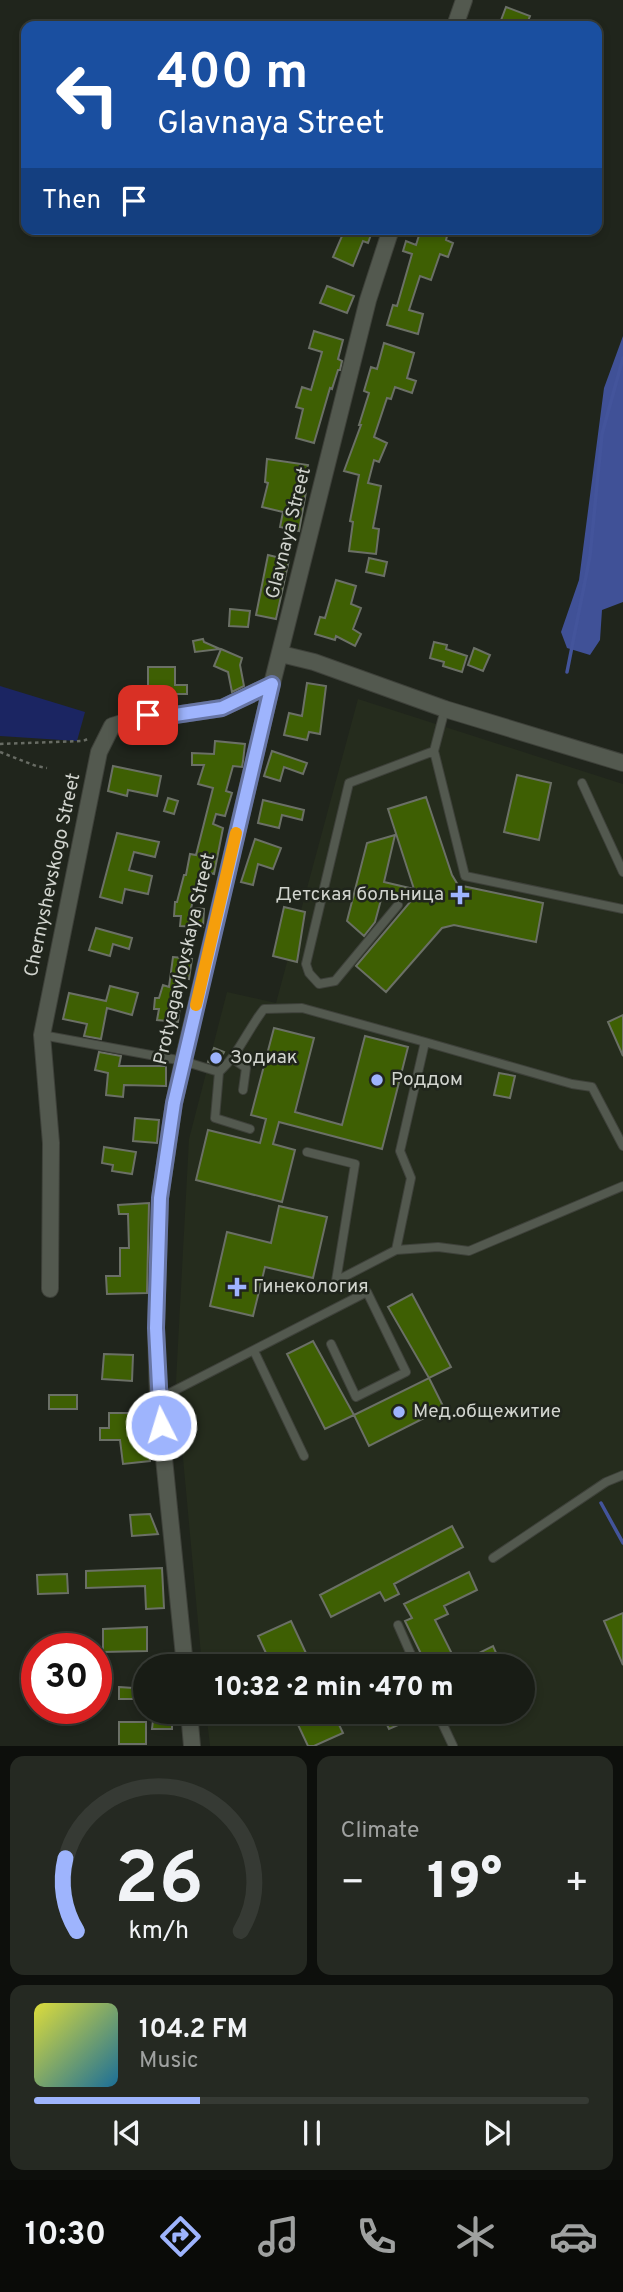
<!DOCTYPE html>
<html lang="en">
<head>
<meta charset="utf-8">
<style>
  body { margin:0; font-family:Overpass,sans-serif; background:#252922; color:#f1f3f6; height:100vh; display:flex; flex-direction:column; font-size:26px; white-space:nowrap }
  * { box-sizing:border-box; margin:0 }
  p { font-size:23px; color:#9fa1a0 }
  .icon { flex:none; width:38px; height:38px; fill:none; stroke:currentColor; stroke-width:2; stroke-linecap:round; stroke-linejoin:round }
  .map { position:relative; height:1746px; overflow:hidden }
  .side { display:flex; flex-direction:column; gap:10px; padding:10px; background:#0d0f0c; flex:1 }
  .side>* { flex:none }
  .guide { position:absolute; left:21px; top:21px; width:581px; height:214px; border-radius:14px; box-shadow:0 4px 10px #0003,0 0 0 2px #363a34; background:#1a4fa0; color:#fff; overflow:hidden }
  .speed { position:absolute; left:21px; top:1633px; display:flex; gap:14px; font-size:35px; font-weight:700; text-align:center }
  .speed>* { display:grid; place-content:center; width:91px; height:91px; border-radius:50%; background:#181c15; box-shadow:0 4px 10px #0003,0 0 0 2px #363a34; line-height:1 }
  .speed .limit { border:10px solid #d22; background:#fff; color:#111 }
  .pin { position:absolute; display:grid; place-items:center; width:60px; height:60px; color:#fff; margin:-30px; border-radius:14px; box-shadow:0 4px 10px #0006 }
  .me { position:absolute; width:77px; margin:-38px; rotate:355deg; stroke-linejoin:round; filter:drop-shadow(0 0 5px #0008) }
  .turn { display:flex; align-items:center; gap:24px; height:147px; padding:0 21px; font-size:32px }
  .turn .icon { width:91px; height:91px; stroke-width:2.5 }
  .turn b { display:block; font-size:49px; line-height:60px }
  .then { display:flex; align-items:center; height:66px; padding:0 21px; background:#0003; gap:14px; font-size:26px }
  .big { font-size:52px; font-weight:800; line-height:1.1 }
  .side .widget { flex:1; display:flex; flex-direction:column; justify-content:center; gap:10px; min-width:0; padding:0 24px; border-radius:14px; background:#252922 }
  .side .dial { align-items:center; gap:0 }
  .dial svg { height:182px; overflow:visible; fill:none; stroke:#363a34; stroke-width:7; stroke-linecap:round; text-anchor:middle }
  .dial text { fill:#f1f3f6; stroke:none }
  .song { display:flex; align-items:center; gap:21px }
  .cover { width:84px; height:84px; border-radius:10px; background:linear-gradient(135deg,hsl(60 70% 55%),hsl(200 70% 35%)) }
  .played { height:7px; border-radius:4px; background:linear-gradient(90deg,#9eb4fd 30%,#363a34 30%) }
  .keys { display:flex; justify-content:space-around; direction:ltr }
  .heat { display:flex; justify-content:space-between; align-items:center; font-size:38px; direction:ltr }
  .side .tiles { flex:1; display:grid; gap:10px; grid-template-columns:1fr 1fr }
  .widget:last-child { grid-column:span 2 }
  .trip { position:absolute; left:133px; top:1654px; width:402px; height:70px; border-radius:35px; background:#181c15; box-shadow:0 4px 10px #0003,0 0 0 2px #363a34; font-weight:800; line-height:70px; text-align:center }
  .menu { display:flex; height:112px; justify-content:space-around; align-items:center; background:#0a0b08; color:#9fa1a0 }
  .menu .icon { width:49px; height:49px }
  .menu .selected { color:#9eb4fd }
  .menu b { font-size:32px; color:#f1f3f6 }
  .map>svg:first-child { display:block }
</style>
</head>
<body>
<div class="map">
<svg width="623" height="1746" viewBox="0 0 623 1746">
  <rect width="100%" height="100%" fill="#20251c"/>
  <path fill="#252c1d" d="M358 699 623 784V1746H210L206 1712H523V1666H202L176 1381 189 1139 227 992 276 1003Z"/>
  <path fill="#1b2562" d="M0 686 85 712 77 741 0 736Z"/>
  <path fill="#405197" d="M623 336V602L602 610 600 640 590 655 567 648 561 632 579 580 604 388Z"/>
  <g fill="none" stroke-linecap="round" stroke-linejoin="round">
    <path stroke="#43549b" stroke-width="3.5" d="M567 672 590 556 602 434 623 358
      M601 1503 623 1543"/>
  </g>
  <path fill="#3e5f03" stroke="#6b7066" stroke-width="2" d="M506 7 530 16 526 26H509L500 23Z
    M345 229H373L368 243 363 241 353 266 333 257Z
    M421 229H449L446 240 453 243 448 257 440 254 431 280 420 276 409 310 423 314 418 334 387 325 393 305 397 306 412 254 403 251 406 241 416 245Z
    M327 286 354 296 347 313 320 303Z
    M314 331 343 340 338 359 342 361 340 370H338L332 389 330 388 314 443 296 438 303 409 296 407 302 387 311 390 322 352 309 348Z
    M384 343 414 353 407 378 416 381 412 393 395 387 391 399 387 398 374 437 387 443 379 462 374 460 368 483 381 486 373 528 379 529 376 554 349 551 353 522 350 521 359 475 344 471 361 425H359L369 393 364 391 371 367 377 369Z
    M267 459 308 465 303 491 306 492 299 531 280 527 283 512 262 507 268 483 265 482Z
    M268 555 289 560 276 619 256 615Z
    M369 558 387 562 384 576 366 572Z
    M336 580 356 586 351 604 361 608 353 629 361 634 355 646 336 636 335 640 315 634 320 617 325 618Z
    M230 609 250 611 248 627 229 626Z
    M203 639 204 642 220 649 195 652 193 641Z
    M434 642 447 645 446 649 467 656 462 672 443 666 444 662 430 658Z
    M474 648 490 655 483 671 468 665Z
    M221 649 242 658 240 665 244 686 232 692 228 672 214 666Z
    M148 667H175V685H187V694H165L166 699H148Z
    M307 683 326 686 320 734 309 732 307 740 284 735 289 713 302 716Z
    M215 741 245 744 243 761 242 767 233 766 226 791 232 793 225 816 216 814 213 824 223 828 214 874 203 871 202 877 200 876 191 908 204 909 203 927 180 926 181 916H174L175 902H177L184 875H186L190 854 196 855 213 788 198 784 204 765H192V753L214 754Z
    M272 751 307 763 303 774 284 767 280 781 264 776Z
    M113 766 161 776 157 796 128 790 127 796 108 791Z
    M517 775 551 783 539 840 504 832Z
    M426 797 452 875 458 885 543 903 536 942 454 925 442 928 386 992 356 966 411 901 382 896 375 922 364 936 347 921 367 843 395 835 384 882 414 889 388 809Z
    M168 798 178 801 174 814 164 811Z
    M263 800 304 810 302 820 282 815 279 828 258 823Z
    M117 833 159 842 155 857 134 852 129 870 152 876 148 894 125 889 122 903 100 897Z
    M255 839 281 848 273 869 258 864 253 885 241 882Z
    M284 907 305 912 297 962 273 956Z
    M96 928 132 938 129 949 113 944 110 956 89 950Z
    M173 957 192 959 189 979 181 977 173 1005 180 1006 178 1022 157 1020 159 1009H154L155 998H159L163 985 169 987Z
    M110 986 138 993 132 1015 107 1008 101 1039 84 1036 87 1024 63 1019 69 993 106 1001Z
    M623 1015V1056L608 1022Z
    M274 1028 314 1038 295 1112 342 1125 365 1036 408 1047 382 1149 279 1122 273 1144 295 1150 282 1202 196 1180 208 1130 260 1143 266 1119 251 1115Z
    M214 1048 224 1052 217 1065 208 1062Z
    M99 1052 121 1056 119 1066H166V1086L124 1085 123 1097 106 1095 108 1073 95 1070Z
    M499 1073 515 1076 510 1098 494 1095Z
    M135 1118 159 1120 157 1143 133 1141Z
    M104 1147 136 1152 132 1174 112 1171 113 1165 102 1163Z
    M149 1203 147 1293 107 1294 106 1276H120V1248H129L128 1214H119L118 1205Z
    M279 1206 327 1217 313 1278 265 1267 253 1316 210 1306 227 1232 271 1243Z
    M412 1294 451 1367 429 1378 388 1307Z
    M313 1341 354 1415 325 1429 287 1354Z
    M104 1354 133 1355 132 1381 102 1379Z
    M429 1378 444 1408 369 1446 354 1415Z
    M49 1395H77V1409H49Z
    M109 1413H139V1440L147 1439 150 1461 123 1464 120 1440H100V1428H109Z
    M150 1514 158 1534 132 1536 130 1515Z
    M452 1526 463 1547 394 1584 399 1594 385 1601 380 1592 331 1617 320 1595Z
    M162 1568 164 1608 146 1609 145 1586 86 1588V1571Z
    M469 1572 477 1590 444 1606 448 1614 435 1620 457 1664 493 1646 502 1666H427L405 1621 412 1618 404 1604Z
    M67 1574 68 1593 38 1594 37 1575Z
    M623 1613V1665L604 1621Z
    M291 1621 312 1666H272L258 1636Z
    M147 1627V1651L103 1652V1629Z
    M119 1687 133 1688V1699H119Z
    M154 1712H172V1729H152Z
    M292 1712H333L343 1733 314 1746H308Z
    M381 1712H428L389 1729Z
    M119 1722H146V1744H119Z"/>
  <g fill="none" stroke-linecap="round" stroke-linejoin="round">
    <defs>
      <path id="service" d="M445 709 434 751 465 876 623 909
        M582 783 623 872
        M398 905 335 981 319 984 309 973 306 964 349 783 434 751
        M42 1035 183 1061 219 1072C239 1054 248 1029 264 1009L302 1008 425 1042 400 1151 411 1178 396 1250 336 1281 355 1164 307 1152
        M425 1042 572 1084 592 1087 623 1146
        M233 1059 246 1068 243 1090
        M219 1072 215 1118 250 1129
        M396 1250 438 1247 469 1251 623 1186
        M254 1351 304 1456
        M158 1399 367 1292 406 1372 356 1397 331 1344
        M493 1558 606 1482 623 1475
        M398 1625 416 1666
        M437 1712 453 1746"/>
      <path id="minor" d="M455 26 464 0
        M281 654 314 662 445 709 623 763
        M50 1289 51 1143 42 1035 99 752 112 726 148 715H175L222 708 272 684
        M185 1666 158 1399 156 1328 160 1198 174 1103 183 1061 272 684 368 300 391 229
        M189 1712 192 1746"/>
    </defs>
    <use href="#service" stroke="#3e413a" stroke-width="10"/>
    <use href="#minor" stroke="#3e413a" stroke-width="18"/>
    <path stroke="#686c64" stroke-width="2.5" stroke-dasharray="3.5 3.5" stroke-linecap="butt" d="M0 744 83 741 90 738
      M0 752 36 766 47 768"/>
    <use href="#service" stroke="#53594f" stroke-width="8"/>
    <use href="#minor" stroke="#53594f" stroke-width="16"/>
  </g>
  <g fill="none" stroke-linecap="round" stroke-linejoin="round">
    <defs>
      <path id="route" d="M148 715H175L222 708 272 684 174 1103 160 1198 156 1328 161 1425"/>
    </defs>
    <use href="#route" stroke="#6775a4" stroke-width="18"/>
    <use href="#route" stroke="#9eb4fd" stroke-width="12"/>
    <path stroke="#f59e0b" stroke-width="12" d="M196 1005 236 833"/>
  </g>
  <g fill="#9eb4fd" stroke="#20251c" stroke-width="2.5">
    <path d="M456.5 884.5h7v7h7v7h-7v7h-7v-7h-7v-7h7z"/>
    <circle cx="216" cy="1058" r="7"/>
    <circle cx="377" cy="1080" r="7"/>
    <path d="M233.5 1276.5h7v7h7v7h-7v7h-7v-7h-7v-7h7z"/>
    <circle cx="399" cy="1412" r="7"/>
  </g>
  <g text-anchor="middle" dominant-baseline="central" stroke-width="5" stroke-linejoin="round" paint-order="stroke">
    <g font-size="19" fill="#d1d4ce" stroke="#20251c">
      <text transform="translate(289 533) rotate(-76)">Glavnaya Street</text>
      <text transform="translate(53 875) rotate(-78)">Chernyshevskogo Street</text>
      <text transform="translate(185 959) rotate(-77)">Protyagaylovskaya Street</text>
    </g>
    <g font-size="19" fill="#d1d4ce" stroke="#20251c" text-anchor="start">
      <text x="444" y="895" text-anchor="end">Детская больница</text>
      <text x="230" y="1058">Зодиак</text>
      <text x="391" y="1080">Роддом</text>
      <text x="253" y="1287">Гинекология</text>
      <text x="413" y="1412">Мед.общежитие</text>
    </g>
  </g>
</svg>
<div class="speed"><div class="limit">30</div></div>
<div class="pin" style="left:148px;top:715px;background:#d93025"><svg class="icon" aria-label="arrive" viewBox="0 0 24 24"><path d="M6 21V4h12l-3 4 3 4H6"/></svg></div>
<svg class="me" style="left:161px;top:1425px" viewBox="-20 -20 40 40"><circle r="17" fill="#9eb4fd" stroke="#fff" stroke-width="3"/><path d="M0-11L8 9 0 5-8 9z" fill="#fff"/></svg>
<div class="trip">10:32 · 2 min · 470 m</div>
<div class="guide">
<div class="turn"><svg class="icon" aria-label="left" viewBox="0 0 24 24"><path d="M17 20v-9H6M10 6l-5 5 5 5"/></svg><div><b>400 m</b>Glavnaya Street</div></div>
<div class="then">Then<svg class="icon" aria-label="arrive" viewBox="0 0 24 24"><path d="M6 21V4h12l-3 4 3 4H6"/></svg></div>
</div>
</div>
<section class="side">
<div class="tiles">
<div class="widget dial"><svg viewBox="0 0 100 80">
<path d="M14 69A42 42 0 1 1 86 69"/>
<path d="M14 69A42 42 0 0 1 9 37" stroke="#9eb4fd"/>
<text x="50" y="56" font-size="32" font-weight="700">26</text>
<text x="50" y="72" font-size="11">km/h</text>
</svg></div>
<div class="widget"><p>Climate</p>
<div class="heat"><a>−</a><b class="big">19°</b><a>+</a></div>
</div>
<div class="widget">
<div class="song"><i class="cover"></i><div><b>104.2 FM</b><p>Music</p></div></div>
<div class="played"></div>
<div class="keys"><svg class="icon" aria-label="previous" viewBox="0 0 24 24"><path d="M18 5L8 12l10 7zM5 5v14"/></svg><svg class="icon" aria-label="pause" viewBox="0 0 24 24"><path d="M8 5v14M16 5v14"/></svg><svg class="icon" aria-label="next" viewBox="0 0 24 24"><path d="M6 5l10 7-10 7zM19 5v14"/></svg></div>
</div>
</div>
</section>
<nav class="menu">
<b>10:30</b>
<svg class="icon selected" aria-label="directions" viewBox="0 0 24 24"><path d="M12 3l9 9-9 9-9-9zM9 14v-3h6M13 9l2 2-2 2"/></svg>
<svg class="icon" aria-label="music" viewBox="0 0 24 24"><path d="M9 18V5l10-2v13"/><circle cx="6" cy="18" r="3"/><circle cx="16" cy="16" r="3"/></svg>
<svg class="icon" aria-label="phone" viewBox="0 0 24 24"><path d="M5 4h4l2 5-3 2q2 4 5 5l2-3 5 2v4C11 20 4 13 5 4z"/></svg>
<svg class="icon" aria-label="climate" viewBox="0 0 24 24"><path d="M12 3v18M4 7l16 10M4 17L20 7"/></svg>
<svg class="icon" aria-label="car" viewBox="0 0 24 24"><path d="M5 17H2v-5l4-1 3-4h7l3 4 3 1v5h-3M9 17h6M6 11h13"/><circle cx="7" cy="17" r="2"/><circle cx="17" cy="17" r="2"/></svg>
</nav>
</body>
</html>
